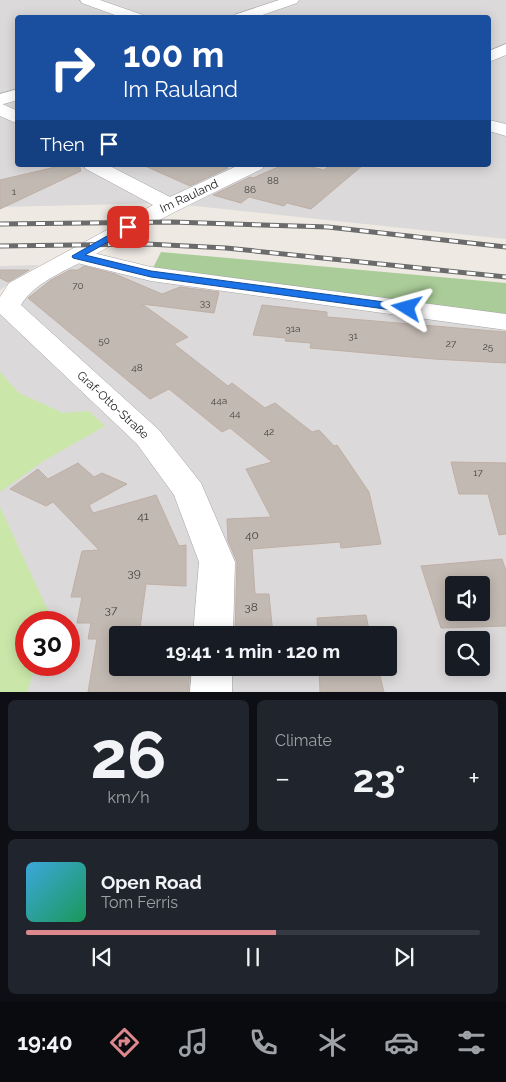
<!DOCTYPE html>
<html lang="en">
<head>
<meta charset="utf-8">
<style>
  body { margin:0; font-family:Raleway,sans-serif; background:#20242c; color:#f1f3f6; height:100vh; display:flex; flex-direction:column; font-size:19px; white-space:nowrap }
  * { box-sizing:border-box; margin:0 }
  p { font-size:16px; color:#9ea1a6 }
  .icon { flex:none; width:28px; height:28px; fill:none; stroke:currentColor; stroke-width:2; stroke-linecap:round; stroke-linejoin:round }
  .map { position:relative; height:692px; overflow:hidden }
  .details { display:flex; flex-direction:column; gap:8px; padding:8px; background:#0d0f14; flex:1 }
  .details>* { flex:none }
  .guide { position:absolute; left:15px; top:15px; width:476px; height:152px; border-radius:5px; box-shadow:0 2px 12px #0003; background:#1a4fa0; color:#fff; overflow:hidden }
  .controls { position:absolute; left:445px; top:576px; display:grid; gap:10px }
  .controls a { display:grid; place-items:center; width:45px; height:45px; border-radius:5px; background:#171b24; box-shadow:0 2px 12px #0003; font-size:25px }
  .speed { position:absolute; left:15px; top:611px; display:flex; gap:10px; font-size:25px; font-weight:700; text-align:center }
  .speed>* { display:grid; place-content:center; width:65px; height:65px; border-radius:50%; background:#171b24; box-shadow:0 2px 12px #0003; line-height:1 }
  .speed .limit { border:8px solid #d22; background:#fff; color:#111 }
  .pin { position:absolute; display:grid; place-items:center; width:42px; height:42px; color:#fff; margin:-21px; border-radius:10px; box-shadow:0 2px 8px #0006 }
  .me { position:absolute; width:55px; margin:-28px; rotate:278deg; stroke-linejoin:round; filter:drop-shadow(0 0 4px #0008) }
  .turn { display:flex; align-items:center; gap:18px; height:105px; padding:0 25px; font-size:22px }
  .turn .icon { width:65px; height:65px; stroke-width:2.5 }
  .turn b { display:block; font-size:35px; line-height:42px }
  .then { display:flex; align-items:center; height:48px; padding:0 25px; background:#0003; gap:10px; font-size:19px }
  .big { font-size:38px; font-weight:700; line-height:1.1 }
  .details .card { flex:1; display:flex; flex-direction:column; justify-content:center; gap:8px; min-width:0; padding:0 18px; border-radius:8px; background:#20242c }
  .details .dial { align-items:center; gap:0 }
  .dial b { font-size:65px; line-height:1 }
  .song { display:flex; align-items:center; gap:15px }
  .cover { width:60px; height:60px; border-radius:8px; background:linear-gradient(135deg,hsl(200 70% 55%),hsl(150 70% 35%)) }
  .played { height:5px; border-radius:2px; background:linear-gradient(90deg,#dd888d 55%,#363941 55%) }
  .keys { display:flex; justify-content:space-around; direction:ltr }
  .heat { display:flex; justify-content:space-between; align-items:center; font-size:28px; direction:ltr }
  .details .tiles { flex:1; display:grid; gap:8px; grid-template-columns:1fr 1fr }
  .card:last-child { grid-column:span 2 }
  .trip { position:absolute; left:109px; top:626px; width:288px; height:50px; border-radius:5px; background:#171b24; box-shadow:0 2px 12px #0003; font-weight:700; line-height:50px; text-align:center }
  .dock { display:flex; height:80px; justify-content:space-around; align-items:center; background:#090b0e; color:#9ea1a6 }
  .dock .icon { width:35px; height:35px }
  .dock .current { color:#dd888d }
  .dock b { font-size:22px; color:#f1f3f6 }
  .map>svg:first-child { display:block }
</style>
</head>
<body>
<div class="map">
<svg width="506" height="692" viewBox="0 0 506 692">
  <rect width="100%" height="100%" fill="#eee9e2"/>
  <path fill="#dbd9da" fill-rule="evenodd" d="M0 0H506V239L167 203 0 207ZM18 18H489V165H18Z
    M92 256 152 270 506 315V692H0V304ZM454 585H481V612H454ZM26 622H69V665H26ZM118 635H388V668H118ZM454 640H481V668H454Z
    M39 265 12 282 0 290V266Z"/>
  <path fill="#cae7a9" d="M0 372 19 393 63 413 89 411 105 426 45 460 0 492Z
    M0 507 51 617 49 622H26V665H36L27 692H0Z"/>
  <path fill="#aacc98" d="M161 252 506 283V315L152 270Z"/>
  <path fill="#c2b9b2" stroke="#bfafa5" fill-rule="evenodd" d="M64 165H79L81 171 0 209V180Z
    M143 165H220L228 168 190 186Z
    M283 165H303L324 170 330 165H363L311 209 287 203 284 206 249 197 241 203 213 195 250 177 253 178Z
    M84 266 115 274 162 294 180 287 219 292 214 313 142 304 188 337 174 344 228 386 232 383 265 408 275 403 312 432 319 430 334 446 337 445 369 492 381 544 341 548 340 542 252 549 255 594H269L273 635H235L237 562 228 541 227 519 271 517 246 469 272 462 230 428 222 432 169 389 150 399 28 298 51 280 70 270H78Z
    M0 270H29L8 282 0 278Z
    M262 305 327 312V317L506 332V363L434 359 310 348 311 343 285 341 286 338 253 335Z
    M451 462 506 463V534L499 535 488 494H459Z
    M78 463 94 477 102 473 127 484 89 505 93 513 156 495 179 546 186 545V586L146 584 139 635H118V668H190L188 692H88L97 639H88L91 623H77L82 597H71L82 551 99 550 53 502 46 506 10 489 38 469 48 479Z
    M502 559 506 571V626L441 628 421 566ZM454 585H481V612H454Z
    M366 615 370 635H318L317 618Z
    M319 668H378L384 692H320Z"/>
  <g fill="none" stroke-linecap="round" stroke-linejoin="round">
    <defs>
      <path id="minor" d="M80 0H100L143 15 145 18H123L82 3Z
        M279 0H299L297 3 254 18H232L234 15Z
        M18 89V100L0 105V94Z
        M489 120 506 124V136L489 131Z
        M77 249 151 267 506 314V330L151 281 69 261 65 256 69 251Z"/>
      <path id="tertiary" d="M506 44V55L489 62V51Z
        M0 103 18 111V124L0 116Z
        M83 165H108L170 197 239 165H265L262 169C202 198 143 227 85 260 63 272 34 283 21 305L159 430 201 483 235 562 233 635H193L199 562 174 495 137 444 0 314V297L9 283 153 205 86 169Z
        M192 668H232V692H190Z"/>
    </defs>
    <use href="#minor" stroke="#a4a4a4" stroke-width="1"/>
    <use href="#tertiary" stroke="#a4a4a4" stroke-width="1"/>
    <use href="#minor" fill="#fff" fill-rule="evenodd"/>
    <use href="#tertiary" fill="#fff" fill-rule="evenodd"/>
    <defs>
      <path id="rail" d="M0 224 172 222 328 227 506 247
        M0 246 147 244 226 248 506 277"/>
    </defs>
    <use href="#rail" stroke="#6b6b6b" stroke-width="5"/>
    <use href="#rail" stroke="#fff" stroke-width="3" stroke-dasharray="9" stroke-linecap="butt"/>
  </g>
  <path fill="#1a73e8" stroke="#114b97" d="M128 224 132 227 131 229 85 255 151 271 407 305 413 308 407 312 151 277 73 258 72 256Z"/>
  <g text-anchor="middle" dominant-baseline="central" stroke-width="4" stroke-linejoin="round" paint-order="stroke">
    <g font-size="10" fill="#464442">
      <text x="273" y="180">88</text>
      <text x="250" y="189">86</text>
      <text x="14" y="191">1</text>
      <text x="78" y="285">70</text>
      <text x="205" y="302">33</text>
      <text x="293" y="328">31a</text>
      <text x="353" y="335">31</text>
      <text x="104" y="340">50</text>
      <text x="451" y="343">27</text>
      <text x="488" y="346">25</text>
      <text x="137" y="367">48</text>
      <text x="219" y="400">44a</text>
      <text x="235" y="413">44</text>
      <text x="269" y="431">42</text>
      <text x="478" y="472">17</text>
    </g>
    <g font-size="12" fill="#1d1d1d" stroke="#fff">
      <text transform="translate(189 196) rotate(-25)">Im Rauland</text>
      <text transform="translate(113 405) rotate(43)">Graf-Otto-Straße</text>
    </g>
    <g font-size="12" fill="#464442">
      <text x="143" y="516">41</text>
      <text x="252" y="535">40</text>
      <text x="134" y="573">39</text>
      <text x="251" y="607">38</text>
      <text x="111" y="610">37</text>
    </g>
  </g>
</svg>
<div class="controls">
<a><svg class="icon" aria-label="sound" viewBox="0 0 24 24"><path d="M4 9h4l5-4v14l-5-4H4zM17 9q2 3 0 6"/></svg></a>
<a><svg class="icon" aria-label="search" viewBox="0 0 24 24"><circle cx="10" cy="10" r="6"/><path d="M15 15l6 6"/></svg></a>
</div>
<div class="speed"><div class="limit">30</div></div>
<div class="pin" style="left:128px;top:227px;background:#d93025"><svg class="icon" aria-label="arrive" viewBox="0 0 24 24"><path d="M6 21V4h12l-3 4 3 4H6"/></svg></div>
<svg class="me" style="left:407px;top:308px" viewBox="-20 -20 40 40"><path d="M0-17L14 15 0 8-14 15z" fill="#1a73e8" stroke="#fff" stroke-width="4"/></svg>
<div class="trip">19:41 · 1 min · 120 m</div>
<div class="guide">
<div class="turn"><svg class="icon" aria-label="right" viewBox="0 0 24 24"><path d="M7 20v-9h11M14 6l5 5-5 5"/></svg><div><b>100 m</b>Im Rauland</div></div>
<div class="then">Then<svg class="icon" aria-label="arrive" viewBox="0 0 24 24"><path d="M6 21V4h12l-3 4 3 4H6"/></svg></div>
</div>
</div>
<section class="details">
<div class="tiles">
<div class="card dial"><b>26</b><p>km/h</p></div>
<div class="card"><p>Climate</p>
<div class="heat"><a>−</a><b class="big">23°</b><a>+</a></div>
</div>
<div class="card">
<div class="song"><i class="cover"></i><div><b>Open Road</b><p>Tom Ferris</p></div></div>
<div class="played"></div>
<div class="keys"><svg class="icon" aria-label="previous" viewBox="0 0 24 24"><path d="M18 5L8 12l10 7zM5 5v14"/></svg><svg class="icon" aria-label="pause" viewBox="0 0 24 24"><path d="M8 5v14M16 5v14"/></svg><svg class="icon" aria-label="next" viewBox="0 0 24 24"><path d="M6 5l10 7-10 7zM19 5v14"/></svg></div>
</div>
</div>
</section>
<nav class="dock">
<b>19:40</b>
<svg class="icon current" aria-label="directions" viewBox="0 0 24 24"><path d="M12 3l9 9-9 9-9-9zM9 14v-3h6M13 9l2 2-2 2"/></svg>
<svg class="icon" aria-label="music" viewBox="0 0 24 24"><path d="M9 18V5l10-2v13"/><circle cx="6" cy="18" r="3"/><circle cx="16" cy="16" r="3"/></svg>
<svg class="icon" aria-label="phone" viewBox="0 0 24 24"><path d="M5 4h4l2 5-3 2q2 4 5 5l2-3 5 2v4C11 20 4 13 5 4z"/></svg>
<svg class="icon" aria-label="climate" viewBox="0 0 24 24"><path d="M12 3v18M4 7l16 10M4 17L20 7"/></svg>
<svg class="icon" aria-label="car" viewBox="0 0 24 24"><path d="M5 17H2v-5l4-1 3-4h7l3 4 3 1v5h-3M9 17h6M6 11h13"/><circle cx="7" cy="17" r="2"/><circle cx="17" cy="17" r="2"/></svg>
<svg class="icon" aria-label="filters" viewBox="0 0 24 24"><path d="M4 7h16M4 17h16"/><circle cx="9" cy="7" r="2"/><circle cx="15" cy="17" r="2"/></svg>
</nav>
</body>
</html>
